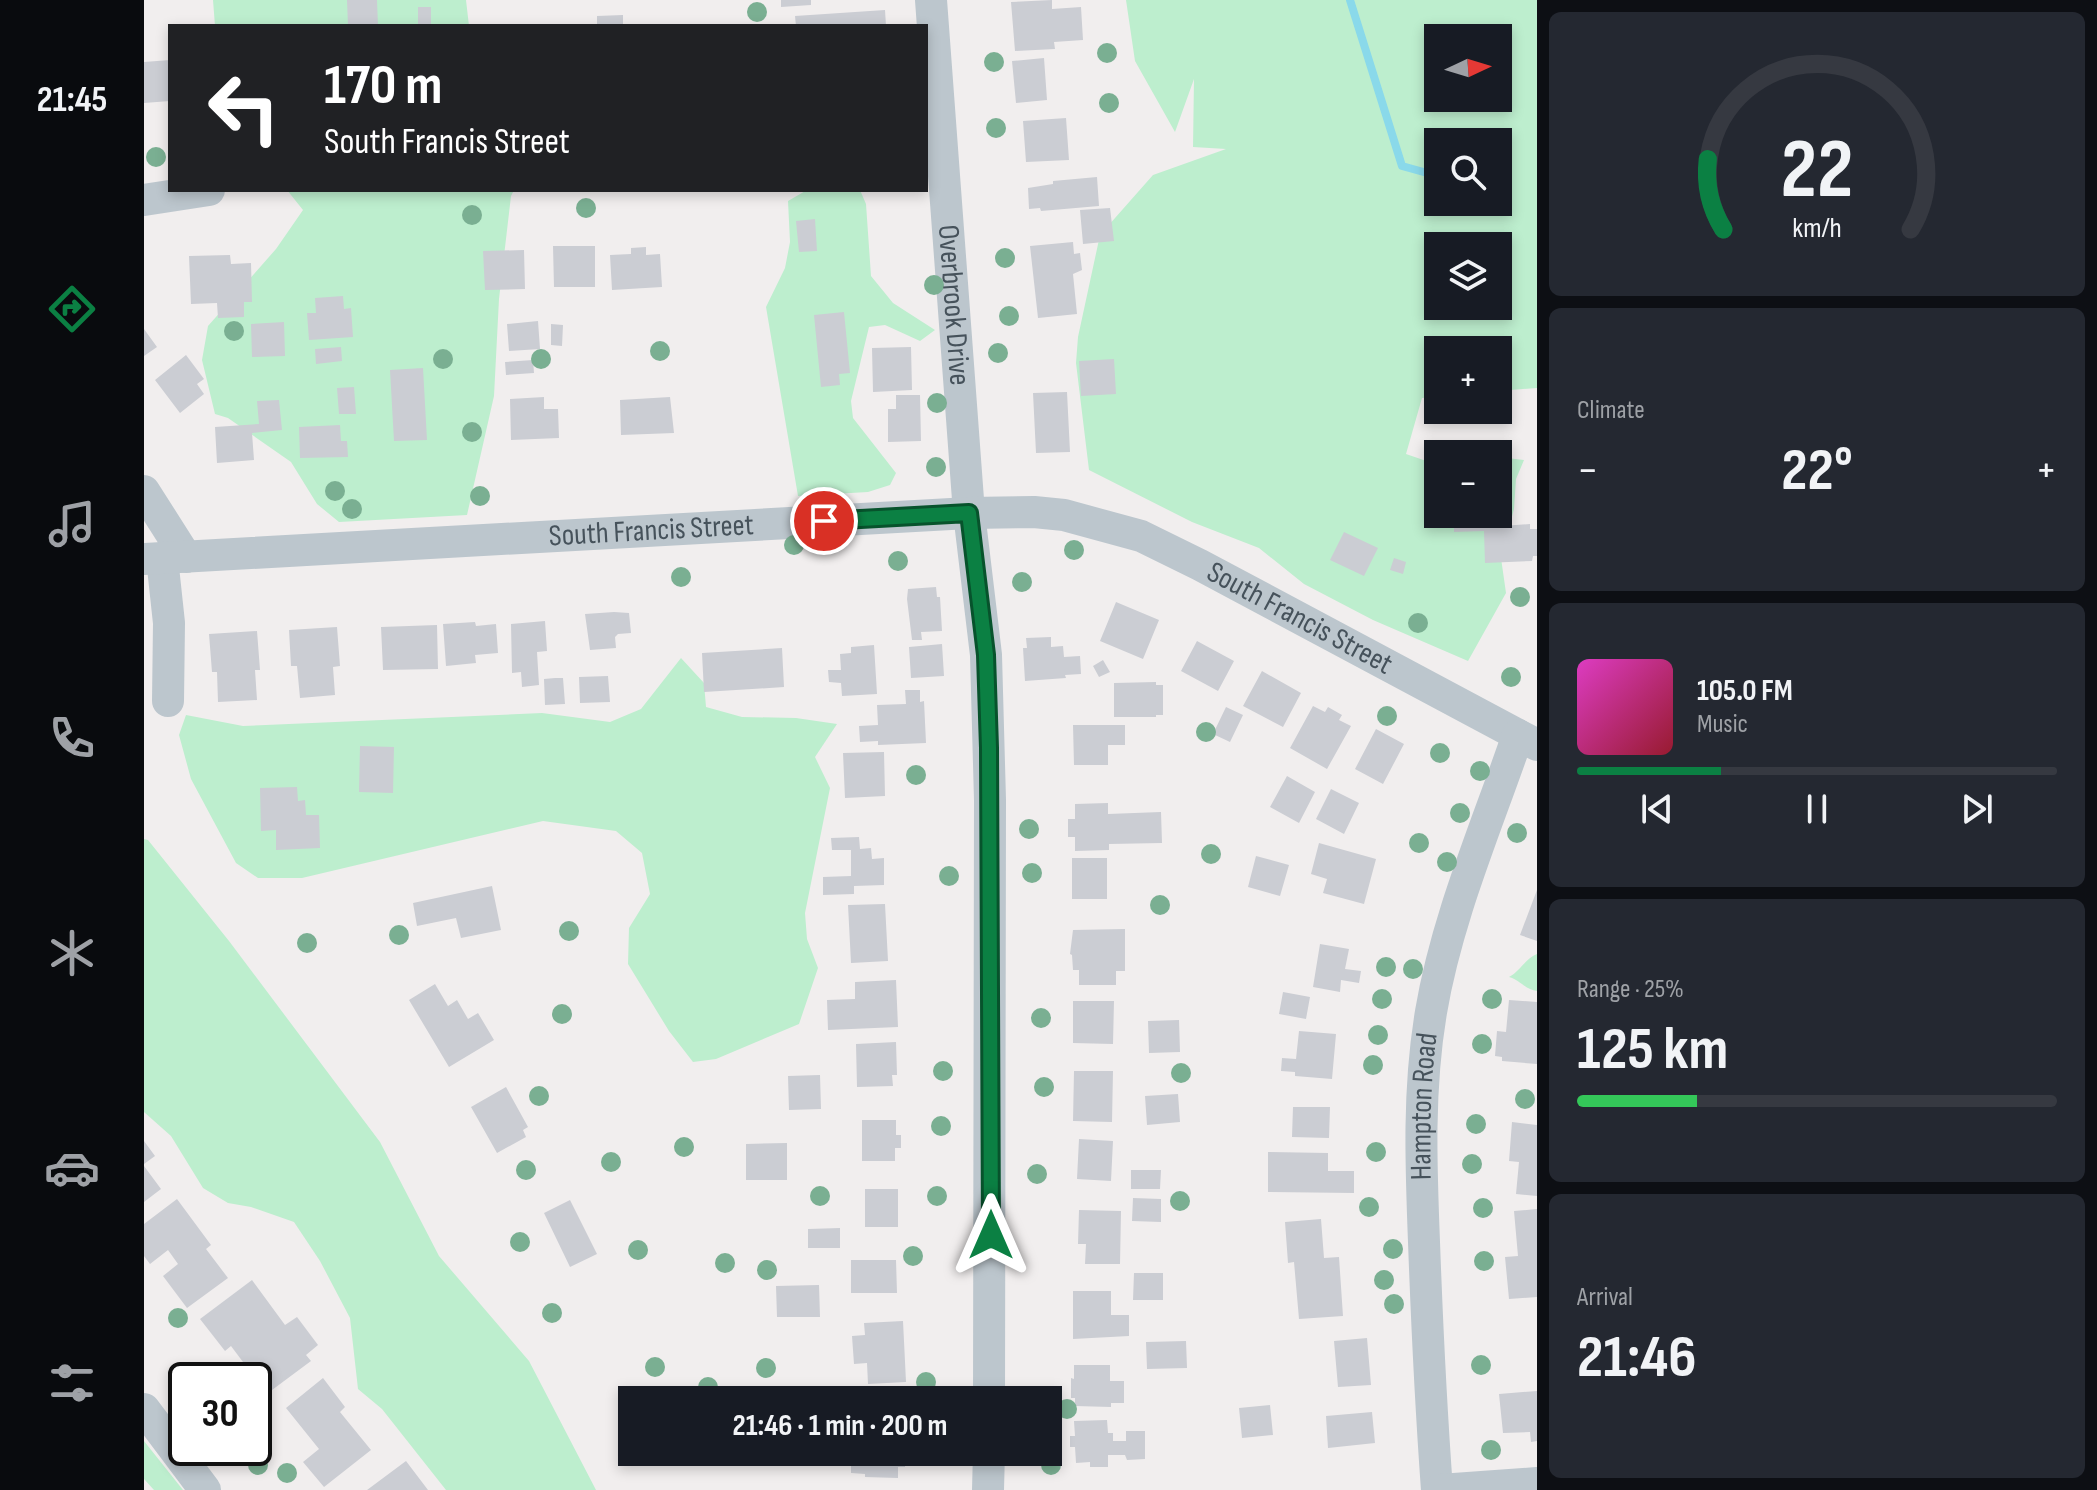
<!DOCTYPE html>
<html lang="en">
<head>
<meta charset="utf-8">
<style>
  body { margin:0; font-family:"Sofia Sans Condensed",sans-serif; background:#242831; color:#f1f3f6; height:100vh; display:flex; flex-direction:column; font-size:30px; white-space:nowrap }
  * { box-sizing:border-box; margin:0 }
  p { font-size:26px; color:#9ea1a6 }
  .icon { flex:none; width:44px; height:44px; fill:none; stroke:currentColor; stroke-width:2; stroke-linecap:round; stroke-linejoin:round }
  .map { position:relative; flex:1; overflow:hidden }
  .panel { display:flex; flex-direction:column; gap:12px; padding:12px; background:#0d0f14; width:560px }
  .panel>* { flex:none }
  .hud { position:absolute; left:24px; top:24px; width:760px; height:168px; border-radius:0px; box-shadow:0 4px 12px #0003; background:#202124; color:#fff; overflow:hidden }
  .needle { width:52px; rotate:86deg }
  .tools { position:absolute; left:1280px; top:24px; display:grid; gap:16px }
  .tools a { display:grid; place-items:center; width:88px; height:88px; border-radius:0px; background:#171b24; box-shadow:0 4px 12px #0003; font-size:40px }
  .speed { position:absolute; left:24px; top:1362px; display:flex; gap:16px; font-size:40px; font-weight:700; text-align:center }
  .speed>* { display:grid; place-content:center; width:104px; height:104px; border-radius:50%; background:#171b24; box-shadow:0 4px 12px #0003; line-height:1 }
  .speed .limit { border:4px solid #111; border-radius:12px; background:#fff; color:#111 }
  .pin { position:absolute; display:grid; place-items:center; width:68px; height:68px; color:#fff; margin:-34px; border:4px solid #fff; border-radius:50%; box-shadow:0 2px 8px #0007 }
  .me { position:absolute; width:88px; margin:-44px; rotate:0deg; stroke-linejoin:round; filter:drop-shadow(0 0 6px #0008) }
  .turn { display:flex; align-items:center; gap:28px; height:168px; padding:0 24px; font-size:36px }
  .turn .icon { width:104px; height:104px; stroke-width:2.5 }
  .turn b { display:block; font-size:56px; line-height:68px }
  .big { font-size:60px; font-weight:700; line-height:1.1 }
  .panel .widget { flex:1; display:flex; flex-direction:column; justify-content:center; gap:12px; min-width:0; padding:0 28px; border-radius:12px; background:#242831 }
  .panel .dial { align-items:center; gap:0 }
  .dial svg { height:208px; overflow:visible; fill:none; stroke:#363941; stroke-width:7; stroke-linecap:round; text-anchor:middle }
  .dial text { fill:#f1f3f6; stroke:none }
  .song { display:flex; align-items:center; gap:24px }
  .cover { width:96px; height:96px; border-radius:12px; background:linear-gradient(135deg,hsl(310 70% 55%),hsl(350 70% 35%)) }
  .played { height:8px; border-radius:4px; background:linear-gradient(90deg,#0b8043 30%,#363941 30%) }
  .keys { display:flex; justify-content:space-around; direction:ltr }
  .heat { display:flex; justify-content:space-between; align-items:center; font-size:44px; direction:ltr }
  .charge { height:12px; border-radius:6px; background:linear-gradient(90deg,#34c759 25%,#363941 0) }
  .trip { position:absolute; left:474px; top:1386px; width:444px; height:80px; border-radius:0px; background:#171b24; box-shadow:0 4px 12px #0003; font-weight:700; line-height:80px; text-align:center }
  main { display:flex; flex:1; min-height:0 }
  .tab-bar { display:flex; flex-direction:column; width:144px; justify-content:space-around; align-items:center; background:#090b0e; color:#9ea1a6 }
  .tab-bar .icon { width:56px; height:56px }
  .tab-bar .current { color:#0b8043 }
  .tab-bar b { font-size:36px; color:#f1f3f6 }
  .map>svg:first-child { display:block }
</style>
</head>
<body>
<main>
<nav class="tab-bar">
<b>21:45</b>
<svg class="icon current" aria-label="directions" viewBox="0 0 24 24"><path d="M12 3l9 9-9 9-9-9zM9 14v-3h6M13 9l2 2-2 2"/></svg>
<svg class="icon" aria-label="music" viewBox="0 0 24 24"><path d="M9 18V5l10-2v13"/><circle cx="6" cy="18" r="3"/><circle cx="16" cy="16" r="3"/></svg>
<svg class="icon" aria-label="phone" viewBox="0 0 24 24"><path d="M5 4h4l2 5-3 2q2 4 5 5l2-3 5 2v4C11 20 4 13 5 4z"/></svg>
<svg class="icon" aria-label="climate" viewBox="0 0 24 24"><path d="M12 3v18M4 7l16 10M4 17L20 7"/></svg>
<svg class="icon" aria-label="car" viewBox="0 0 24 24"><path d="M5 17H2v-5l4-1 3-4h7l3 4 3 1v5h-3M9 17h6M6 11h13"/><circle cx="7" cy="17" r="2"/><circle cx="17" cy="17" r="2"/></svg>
<svg class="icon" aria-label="filters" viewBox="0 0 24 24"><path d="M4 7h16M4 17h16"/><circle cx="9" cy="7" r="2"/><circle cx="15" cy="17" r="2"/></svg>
</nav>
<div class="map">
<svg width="1393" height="1490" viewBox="0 0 1393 1490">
  <rect width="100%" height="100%" fill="#f1eeee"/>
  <path fill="#bdeece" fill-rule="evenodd" d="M69 0H322L325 26H71Z
    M982 0H1393V388L1354 391V350H1294V397L1278 398 1262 454 1294 465V514H1354V457L1380 460 1372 479 1370 509 1357 558 1362 593 1324 661 1229 620 1160 584 1115 548 1048 522 945 470 932 363 934 337 956 235 1009 175 1082 149 1049 147 1050 79 1031 132 991 61ZM1294 38H1354V98H1294ZM1294 142H1354V202H1294ZM1294 246H1354V306H1294Z
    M143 190H370L367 196 355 299 350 396 323 515 195 522 173 504 147 462 84 418 71 414 58 360 64 326 132 249 159 210Z
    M663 190H716L722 204 727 276 749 303 791 330 776 341 741 325 725 327 707 401 709 418 752 473 746 485 724 492 654 496 622 307 641 268 646 242 644 201Z
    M537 658 560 683 562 707 598 717 652 718 693 724 671 757 686 788 661 913 663 939 674 968 655 1024 572 1059 549 1062 525 1031 484 964 485 928 506 894 498 853 472 831 399 821 158 878H114L92 863 47 779 35 735 42 715 99 726 398 713 466 722 497 709Z
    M0 839 4 840 85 941 236 1142 295 1256 385 1361 452 1490H302L238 1409 214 1389 206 1318 176 1261 150 1222 107 1207 84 1203 59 1188 27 1136 0 1112Z
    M1393 954V991C1382 990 1376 980 1365 977 1376 971 1382 958 1393 954Z
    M0 1441 39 1490H10L0 1479Z"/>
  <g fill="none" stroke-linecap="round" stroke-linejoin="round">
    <path stroke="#8ad9ea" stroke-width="8" d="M1206 0 1258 166 1294 176"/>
  </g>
  <path fill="#cbcdd3" d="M203 0H233L234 26H204Z
    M637 0H667V5L637 7Z
    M908 0V9L937 7 939 40 910 42 911 49 871 51 867 2Z
    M274 7H287V26H274Z
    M741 10 742 26H652L651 16Z
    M479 15V26H453V16Z
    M900 58 903 100 872 103 868 61Z
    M26 60V101L0 103V62Z
    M922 118 925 160 882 162 879 121Z
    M953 177 955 206 897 211 896 208 885 209 884 188 909 184V181Z
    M966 208 970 241 939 244 936 210Z
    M671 219 673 251 655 252 652 221Z
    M929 242 930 254 936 253 938 270 929 274 933 314 894 318 886 246Z
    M409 246H451V287H410Z
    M502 247V255L516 254 518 287 468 290 466 255 487 254V248Z
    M380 250 381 289 341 290 339 251Z
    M86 255 87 264 107 263 108 302H100V317L74 318 73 303 47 304 45 256Z
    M199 296 200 309 207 308 209 337 165 340 163 313H172L171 298Z
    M700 312 706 373 695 374 696 385 677 387 670 315Z
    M394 321 396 349 365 351 363 324Z
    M140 322 141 356 108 357 107 324Z
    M407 324 419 325 418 346 407 345Z
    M0 329 13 347 0 356Z
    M197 347 198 361 172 364 171 349Z
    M767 347 768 390 729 392 728 348Z
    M42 355 60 379 53 384 60 394 36 413 11 380Z
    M970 359 972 394 937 396 935 361Z
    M389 360 390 373 362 375 361 362Z
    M279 368 283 440 250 441 246 370Z
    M210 387 212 414H195L193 388Z
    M923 392 926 452 892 453 889 393Z
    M752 395H776L777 441 744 442V409H752Z
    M400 397V409H414L415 438 367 440 366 399Z
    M526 397 530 433 477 435 476 400Z
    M135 400 138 430 108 433 110 460 73 463 71 427 115 424 113 401Z
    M196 425 197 441H203L204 457 156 458 155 427Z
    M1357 514 1358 526 1386 524V529H1393V556H1389L1388 561 1341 563 1340 531 1310 532V516Z
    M1200 532 1234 548 1220 576 1186 560Z
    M1250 558 1262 562 1259 574 1246 570Z
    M792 587 793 597H796L798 631 777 632 778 640H768L763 599 764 589Z
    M972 602 1015 620 999 659 956 641Z
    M470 612 485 613 487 633 474 634 471 637 472 648 446 650 441 614Z
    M401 621 403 651 393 652 395 685 378 687 377 672 368 673 367 624Z
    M331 622 332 626 352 624 354 653 331 655 332 663 302 666 299 624Z
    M293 625 294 669 239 670 237 627Z
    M193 627 196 666 189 667 191 695 156 698 153 666H147L145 630Z
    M113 631 116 670H111L113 700 74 702 73 672H68L65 634Z
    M907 637V647L919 646 920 657 936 656 937 674 921 675 922 678 881 681 879 648H883L882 638Z
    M1053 641 1090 661 1074 691 1037 671Z
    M798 644 800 676 767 678 765 647Z
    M730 645 733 694 698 696 697 683 685 682 684 670H697L696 654 707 653V647Z
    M638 648 640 687 560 692 558 653Z
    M959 660 966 672 955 677 949 666Z
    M1118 671 1157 693 1139 727 1099 706Z
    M464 676 466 702 436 703 435 677Z
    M411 678H419L421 704 401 705 400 679Z
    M1012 682V685H1019V715H1012V717H970V683Z
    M761 690H776V702L780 701 782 743 734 745V741L716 742 715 726 734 725 733 705 762 704Z
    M1169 706 1181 712 1184 707 1198 715 1195 720 1207 726 1183 769 1146 748Z
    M1082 707 1099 715 1086 742 1069 734Z
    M929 725H981V745H964V765H930Z
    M1232 729 1260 744 1239 784 1211 769Z
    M216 746 250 747 249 793 215 792Z
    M740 752 741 796 701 798 699 753Z
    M1143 776 1171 792 1155 823 1126 807Z
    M153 787 154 801 161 800 162 815H175L176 848 132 850V830L117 831 116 788Z
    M1187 789 1215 803 1200 834 1172 819Z
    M964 803V814L1017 812 1018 843 965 844V850L931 851V837H924V819H931V804Z
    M715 837 716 849 727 848 728 859 740 858V885L710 886V894L679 895V877L707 876V850H688L687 838Z
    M1175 843 1232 859 1220 904 1179 893 1183 879 1167 874Z
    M1112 856 1145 865 1136 896 1104 887Z
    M928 858H963V899H928Z
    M348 886 357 930 317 938 312 918 273 926 269 903Z
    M1393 890V941L1376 935Z
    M741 904 744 961 707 963 704 905Z
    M981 929V971H972V985H935V970H929L928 955 926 954 929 930Z
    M1176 944 1205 949 1201 969 1217 971 1215 983 1197 980 1196 992 1169 987Z
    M752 980 754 1027 684 1030 683 1000 711 999V982Z
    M291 984 304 1006 313 1000 324 1019 334 1013 350 1040 305 1067 265 1000Z
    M1139 992 1166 997 1162 1019 1135 1014Z
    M1365 1000 1393 1002V1064L1358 1061V1057L1351 1056 1353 1031 1362 1032Z
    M929 1001H970L969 1044 929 1043Z
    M1035 1020 1036 1052 1005 1053 1004 1021Z
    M1155 1031 1192 1034 1188 1079 1151 1076V1072L1137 1071 1138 1058 1152 1059Z
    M752 1042 753 1075H748L749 1086 713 1087 712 1044Z
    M930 1071H969L968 1122 929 1121Z
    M676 1075 677 1109 645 1110 644 1076Z
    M362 1087 384 1127 379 1130 382 1137 353 1153 327 1107Z
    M1034 1094 1036 1122 1003 1125 1001 1096Z
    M1149 1107H1186L1185 1138 1148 1137Z
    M718 1120H752V1135H757V1148H751V1161H718Z
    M1368 1122 1393 1125V1196L1372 1194 1375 1162 1365 1161Z
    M935 1139 969 1141 967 1181 933 1179Z
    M0 1141 11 1156 0 1164Z
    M643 1143V1180H602V1144Z
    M1124 1152 1184 1153V1171H1210V1193L1124 1192Z
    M0 1166 17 1189 0 1202Z
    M987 1170H1017L1016 1189H987Z
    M721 1189H754V1227H721Z
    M989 1198 1017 1199V1222L988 1221Z
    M33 1199 67 1245 62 1249 84 1278 43 1308 19 1276 34 1264 24 1250 6 1264 0 1256V1224Z
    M426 1200 453 1254 426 1267 400 1213Z
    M1393 1209V1297L1365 1299 1361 1257 1374 1256 1370 1211Z
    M935 1210 977 1211 976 1264H941L942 1244H934Z
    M1177 1219 1180 1258 1195 1257 1199 1316 1155 1319 1150 1262 1144 1263 1141 1222Z
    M696 1228V1248H664V1229Z
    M707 1260H752L753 1293H707Z
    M990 1273H1019V1300H989Z
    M108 1280 141 1325 153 1317 174 1345 162 1355 167 1361 128 1390 112 1367 105 1370 87 1346 81 1351 56 1319Z
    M675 1285 676 1317H633L632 1286Z
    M929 1291H967V1315H985V1336L929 1339Z
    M759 1321 762 1382 724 1384 723 1363 710 1364 708 1336 721 1335 720 1323Z
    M1223 1338 1227 1385 1194 1387 1190 1341Z
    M1042 1341 1043 1368 1003 1369 1002 1342Z
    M930 1365H966V1381H980V1403H967V1407L931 1406V1398H927V1378L930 1379Z
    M179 1378 201 1407 196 1412 227 1450 180 1487 159 1462 175 1449 142 1408Z
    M1393 1391V1441L1387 1442 1386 1432 1359 1433 1355 1394Z
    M688 1395H721V1400H688Z
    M1126 1405 1129 1435 1098 1438 1095 1408Z
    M1228 1412 1231 1443 1184 1448 1182 1416Z
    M963 1420 964 1433H969V1441H982V1431H1001V1459L983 1460 981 1455H964V1467H946V1462L932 1463 931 1447H926V1436H931L930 1421Z
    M707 1452H762L761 1467H754V1478L721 1477V1474L707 1473Z
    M262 1461 284 1490H223Z"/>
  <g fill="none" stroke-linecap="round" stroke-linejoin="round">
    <g stroke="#bcc6cd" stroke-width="32">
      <path id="s1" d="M787 0 825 513 842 655 846 800 845 1400"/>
      <path d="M0 200 65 190"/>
      <path d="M0 491 42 557"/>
      <path d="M18 558 25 623 24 701"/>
      <path id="s2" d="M0 559 825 513 890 512 920 515 997 536 1056 565 1393 745"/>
      <path d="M0 1409 61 1490"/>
      <path d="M844 1490 845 1452"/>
      <path id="s3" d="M1293 1490C1287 1407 1283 1325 1280 1242 1277 1165 1274 1089 1287 1012 1303 917 1343 826 1374 735"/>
      <path d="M1296 1490 1393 1483"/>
    </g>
  </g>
  <g fill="#7aaf92">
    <circle cx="613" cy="12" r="10"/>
    <circle cx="963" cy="53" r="10"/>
    <circle cx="850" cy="62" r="10"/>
    <circle cx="965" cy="103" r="10"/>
    <circle cx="852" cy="128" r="10"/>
    <circle cx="12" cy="157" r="10"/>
    <circle cx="442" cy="208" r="10"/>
    <circle cx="328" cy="215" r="10"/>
    <circle cx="861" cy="258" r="10"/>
    <circle cx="790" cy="285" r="10"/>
    <circle cx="865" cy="316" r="10"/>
    <circle cx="90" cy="331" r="10"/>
    <circle cx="516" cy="351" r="10"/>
    <circle cx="854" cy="353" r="10"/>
    <circle cx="299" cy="359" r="10"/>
    <circle cx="397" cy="359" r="10"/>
    <circle cx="793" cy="403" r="10"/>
    <circle cx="328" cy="432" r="10"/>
    <circle cx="792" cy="467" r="10"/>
    <circle cx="191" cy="491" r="10"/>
    <circle cx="336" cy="496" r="10"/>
    <circle cx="208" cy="509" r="10"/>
    <circle cx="650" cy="545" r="10"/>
    <circle cx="930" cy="550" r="10"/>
    <circle cx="754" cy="561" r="10"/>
    <circle cx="537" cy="577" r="10"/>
    <circle cx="878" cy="582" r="10"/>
    <circle cx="1376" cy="597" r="10"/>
    <circle cx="1274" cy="623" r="10"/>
    <circle cx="1367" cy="677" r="10"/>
    <circle cx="1243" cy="716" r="10"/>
    <circle cx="1062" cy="732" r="10"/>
    <circle cx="1296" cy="753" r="10"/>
    <circle cx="1336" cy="771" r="10"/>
    <circle cx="772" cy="775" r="10"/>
    <circle cx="1316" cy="813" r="10"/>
    <circle cx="885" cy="829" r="10"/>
    <circle cx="1373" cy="833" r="10"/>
    <circle cx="1275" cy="843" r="10"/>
    <circle cx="1067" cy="854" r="10"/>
    <circle cx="1303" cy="862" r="10"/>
    <circle cx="888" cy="873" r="10"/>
    <circle cx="805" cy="876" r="10"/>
    <circle cx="1016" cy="905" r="10"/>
    <circle cx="425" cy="931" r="10"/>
    <circle cx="255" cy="935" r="10"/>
    <circle cx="163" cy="943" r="10"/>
    <circle cx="1242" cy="967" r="10"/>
    <circle cx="1269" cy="969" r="10"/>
    <circle cx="1238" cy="999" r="10"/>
    <circle cx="1348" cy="999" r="10"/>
    <circle cx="418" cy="1014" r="10"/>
    <circle cx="897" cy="1018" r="10"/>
    <circle cx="1234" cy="1035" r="10"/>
    <circle cx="1338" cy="1044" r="10"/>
    <circle cx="1229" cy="1065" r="10"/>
    <circle cx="799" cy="1071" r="10"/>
    <circle cx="1037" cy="1073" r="10"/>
    <circle cx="900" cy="1087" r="10"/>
    <circle cx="395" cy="1096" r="10"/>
    <circle cx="1381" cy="1099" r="10"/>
    <circle cx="1332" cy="1124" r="10"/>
    <circle cx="797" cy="1126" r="10"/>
    <circle cx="540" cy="1147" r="10"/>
    <circle cx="1232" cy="1152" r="10"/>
    <circle cx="467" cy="1162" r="10"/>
    <circle cx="1328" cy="1164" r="10"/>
    <circle cx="382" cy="1170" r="10"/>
    <circle cx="893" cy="1174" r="10"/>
    <circle cx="676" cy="1196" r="10"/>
    <circle cx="793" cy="1196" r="10"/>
    <circle cx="1036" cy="1201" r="10"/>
    <circle cx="1225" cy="1207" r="10"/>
    <circle cx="1339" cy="1208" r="10"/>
    <circle cx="376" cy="1242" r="10"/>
    <circle cx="1249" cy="1249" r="10"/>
    <circle cx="494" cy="1250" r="10"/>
    <circle cx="769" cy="1256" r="10"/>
    <circle cx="1340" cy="1261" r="10"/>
    <circle cx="581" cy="1263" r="10"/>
    <circle cx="623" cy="1270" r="10"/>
    <circle cx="1240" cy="1280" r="10"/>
    <circle cx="1250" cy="1304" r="10"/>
    <circle cx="408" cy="1313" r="10"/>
    <circle cx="34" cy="1318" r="10"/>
    <circle cx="1337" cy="1365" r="10"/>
    <circle cx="511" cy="1367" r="10"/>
    <circle cx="622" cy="1368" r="10"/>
    <circle cx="782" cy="1382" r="10"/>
    <circle cx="564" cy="1387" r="10"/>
    <circle cx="923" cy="1409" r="10"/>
    <circle cx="1347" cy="1450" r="10"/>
    <circle cx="114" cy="1465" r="10"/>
    <circle cx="907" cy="1465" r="10"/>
    <circle cx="143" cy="1473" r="10"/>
  </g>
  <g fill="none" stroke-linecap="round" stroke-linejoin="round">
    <defs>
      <path id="route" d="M680 521 825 513 842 655 845 748 847 1235"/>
    </defs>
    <use href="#route" stroke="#07532c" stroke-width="20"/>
    <use href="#route" stroke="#0b8043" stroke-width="14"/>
  </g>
  <g text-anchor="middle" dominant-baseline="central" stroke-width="8" stroke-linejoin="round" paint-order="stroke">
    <g font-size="30" fill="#46525b" stroke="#fff">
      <text stroke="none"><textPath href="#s1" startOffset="306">Overbrook Drive</textPath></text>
      <text stroke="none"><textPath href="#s2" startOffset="508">South Francis Street</textPath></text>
      <text stroke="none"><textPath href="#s2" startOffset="1180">South Francis Street</textPath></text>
      <text stroke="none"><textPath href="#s3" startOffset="384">Hampton Road</textPath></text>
    </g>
  </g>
</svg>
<div class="tools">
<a><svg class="needle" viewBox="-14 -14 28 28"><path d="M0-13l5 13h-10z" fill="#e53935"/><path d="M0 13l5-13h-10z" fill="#9ea1a6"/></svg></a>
<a><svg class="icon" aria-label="search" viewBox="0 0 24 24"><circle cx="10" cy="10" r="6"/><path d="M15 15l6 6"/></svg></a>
<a><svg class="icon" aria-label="layers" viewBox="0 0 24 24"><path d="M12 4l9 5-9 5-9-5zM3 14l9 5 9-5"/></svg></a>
<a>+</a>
<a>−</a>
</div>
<div class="speed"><div class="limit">30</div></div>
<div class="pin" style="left:680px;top:521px;background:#d93025"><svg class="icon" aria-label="arrive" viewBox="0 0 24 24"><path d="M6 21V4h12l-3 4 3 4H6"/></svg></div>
<svg class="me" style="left:847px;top:1235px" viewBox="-20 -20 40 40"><path d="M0-17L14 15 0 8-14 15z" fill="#0b8043" stroke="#fff" stroke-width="4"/></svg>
<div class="trip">21:46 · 1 min · 200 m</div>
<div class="hud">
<div class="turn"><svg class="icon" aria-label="left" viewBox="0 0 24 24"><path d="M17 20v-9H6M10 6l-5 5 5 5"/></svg><div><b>170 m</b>South Francis Street</div></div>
</div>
</div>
<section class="panel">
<div class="widget dial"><svg viewBox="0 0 100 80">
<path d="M14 69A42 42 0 1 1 86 69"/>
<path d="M14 69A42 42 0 0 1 8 42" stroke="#0b8043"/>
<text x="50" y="56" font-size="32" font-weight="700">22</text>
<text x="50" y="72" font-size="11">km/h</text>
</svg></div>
<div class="widget"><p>Climate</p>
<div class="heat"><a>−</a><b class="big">22°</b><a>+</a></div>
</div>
<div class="widget">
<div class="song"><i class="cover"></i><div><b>105.0 FM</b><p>Music</p></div></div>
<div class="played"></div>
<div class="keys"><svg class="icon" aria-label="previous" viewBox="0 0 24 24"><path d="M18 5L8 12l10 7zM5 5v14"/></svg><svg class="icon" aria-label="pause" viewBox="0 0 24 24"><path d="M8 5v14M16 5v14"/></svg><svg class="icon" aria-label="next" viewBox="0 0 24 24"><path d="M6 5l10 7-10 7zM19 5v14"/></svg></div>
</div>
<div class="widget"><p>Range · 25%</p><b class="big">125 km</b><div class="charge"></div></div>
<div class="widget"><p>Arrival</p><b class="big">21:46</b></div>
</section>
</main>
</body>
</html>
